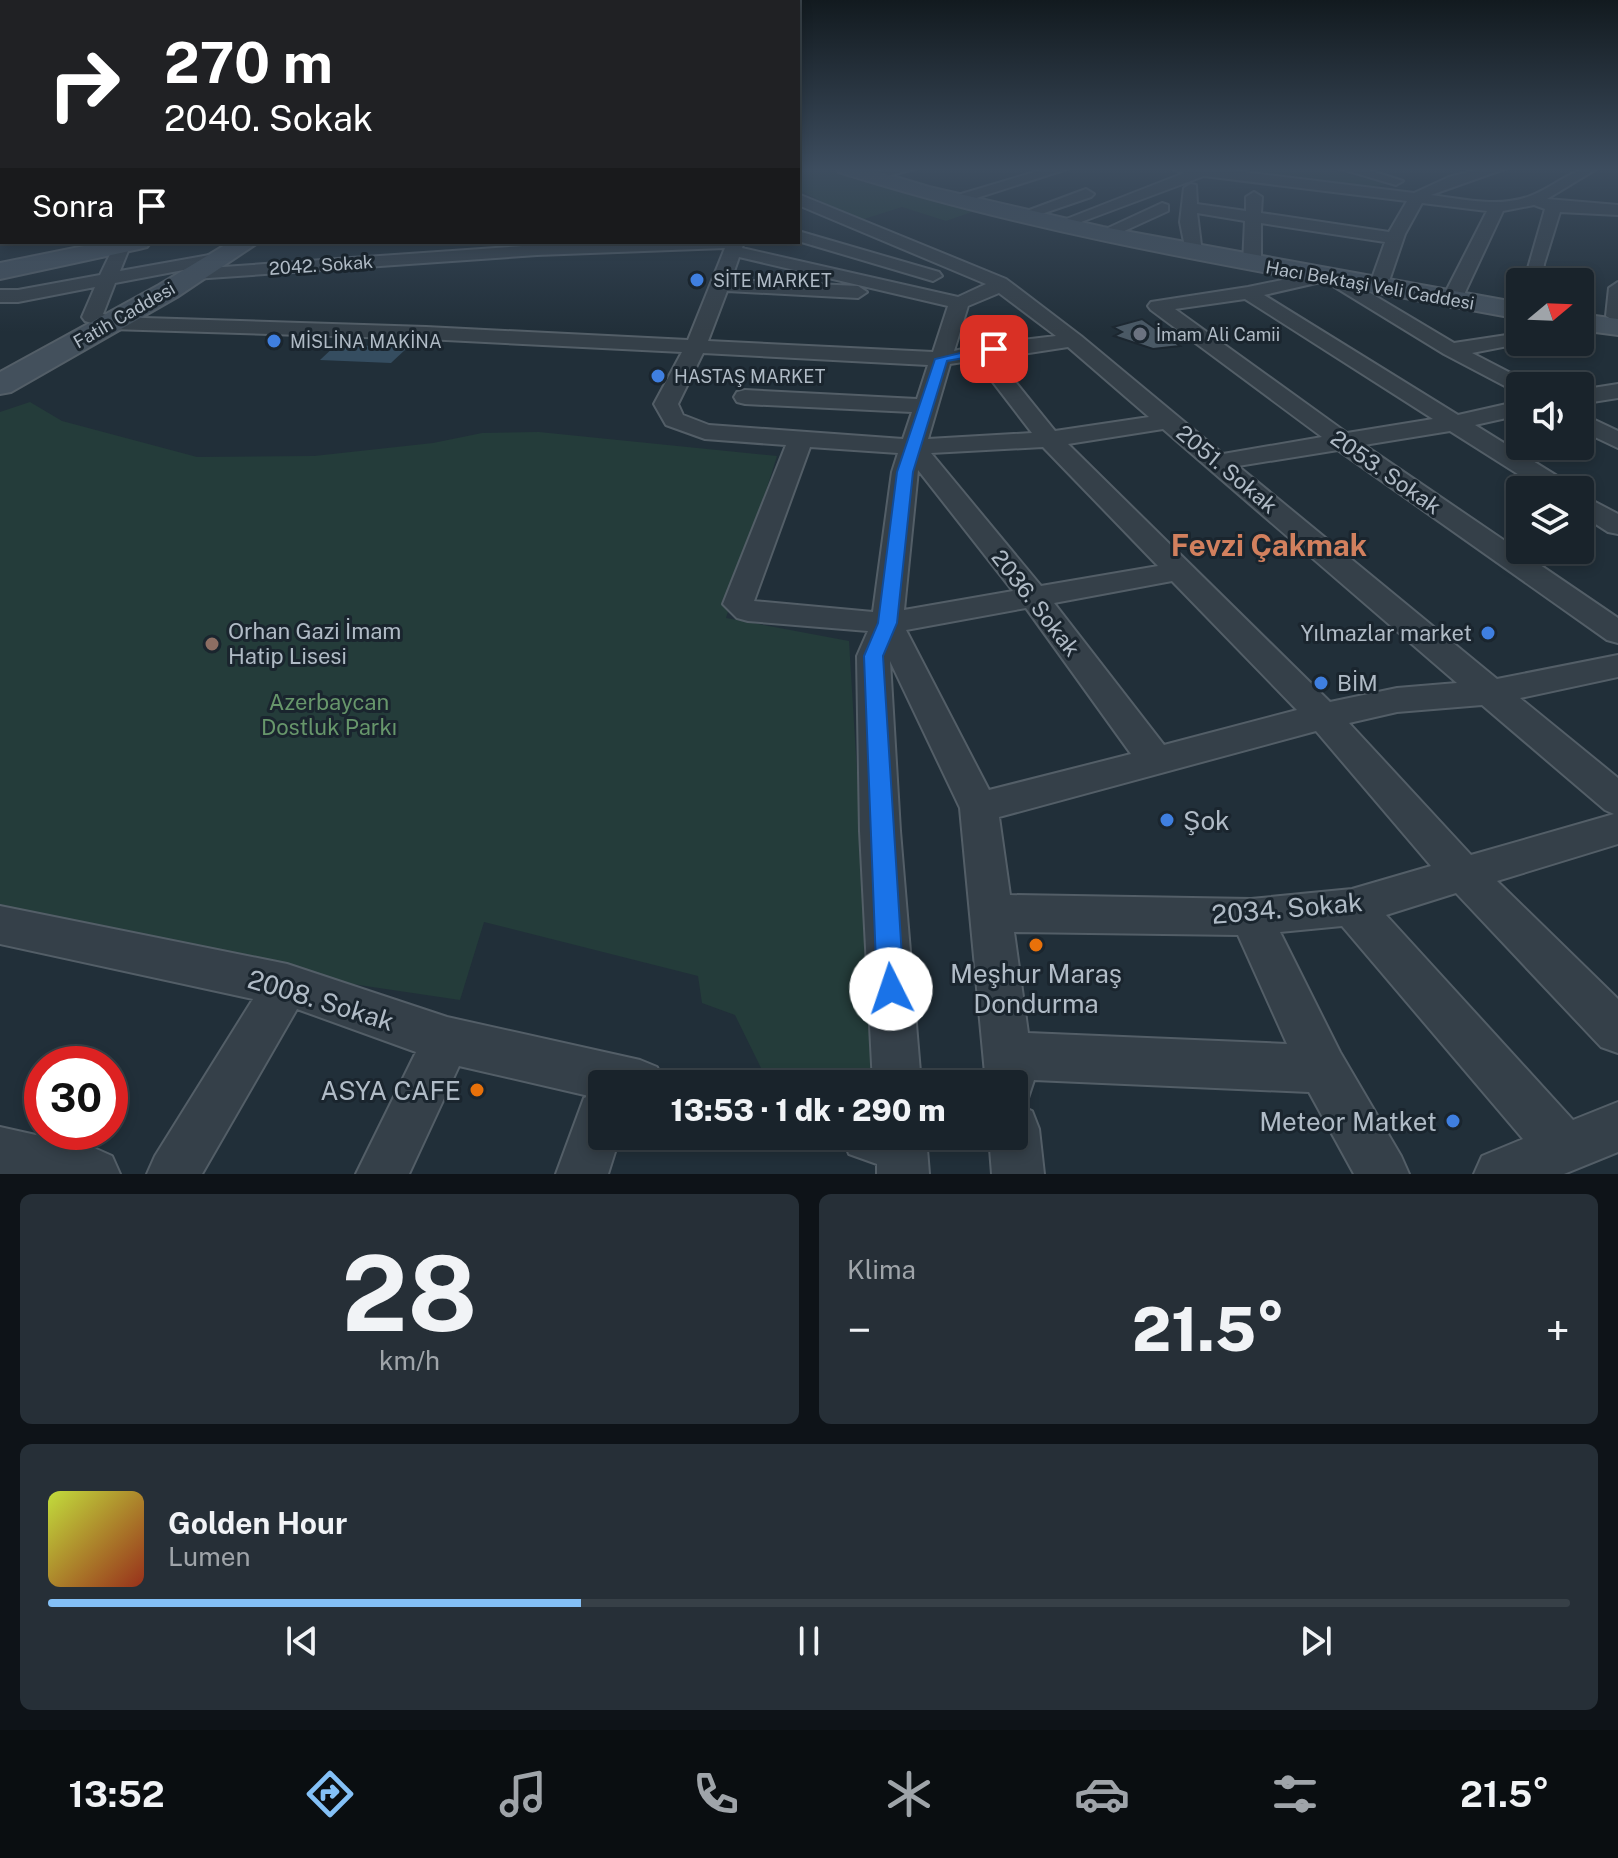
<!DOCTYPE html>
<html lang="tr">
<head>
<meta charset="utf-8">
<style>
  body { margin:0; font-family:"Public Sans",sans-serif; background:#262f37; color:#f1f3f6; height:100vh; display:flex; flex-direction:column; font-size:30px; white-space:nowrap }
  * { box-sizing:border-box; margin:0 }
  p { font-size:26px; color:#9fa4a9 }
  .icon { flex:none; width:44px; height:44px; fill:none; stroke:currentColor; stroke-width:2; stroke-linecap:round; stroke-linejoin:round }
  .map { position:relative; height:1174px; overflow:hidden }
  .drawer { display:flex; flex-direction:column; gap:20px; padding:20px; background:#0e1318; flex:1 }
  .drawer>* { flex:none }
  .guide { position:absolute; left:0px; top:0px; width:800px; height:244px; box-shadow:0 4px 12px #0003,0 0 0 2px #374047; background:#202124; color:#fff; overflow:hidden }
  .needle { width:52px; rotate:71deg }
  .controls { position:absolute; left:1506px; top:268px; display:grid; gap:16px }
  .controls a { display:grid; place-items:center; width:88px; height:88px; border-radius:8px; background:#19232b; box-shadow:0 4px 12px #0003,0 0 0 2px #374047; font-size:40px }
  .speed { position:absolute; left:24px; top:1046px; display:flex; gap:16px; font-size:40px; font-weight:700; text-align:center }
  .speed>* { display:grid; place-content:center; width:104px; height:104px; border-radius:50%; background:#19232b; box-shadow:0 4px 12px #0003,0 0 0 2px #374047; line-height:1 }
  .speed .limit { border:12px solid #d22; background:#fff; color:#111 }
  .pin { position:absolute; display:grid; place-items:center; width:68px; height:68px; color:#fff; margin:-34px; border-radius:16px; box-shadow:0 4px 12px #0006 }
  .me { position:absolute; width:88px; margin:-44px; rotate:356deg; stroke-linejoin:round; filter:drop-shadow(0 0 6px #0008) }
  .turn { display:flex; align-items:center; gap:28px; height:168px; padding:0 32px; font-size:36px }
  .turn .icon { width:104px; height:104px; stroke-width:2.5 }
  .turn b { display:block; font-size:56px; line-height:68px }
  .then { display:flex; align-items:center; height:76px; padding:0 32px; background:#0003; gap:16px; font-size:30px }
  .big { font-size:60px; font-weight:800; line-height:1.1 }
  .drawer .card { flex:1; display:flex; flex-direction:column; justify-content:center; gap:12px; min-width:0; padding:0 28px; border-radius:12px; background:#262f37 }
  .drawer .dial { align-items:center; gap:0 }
  .dial b { font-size:104px; line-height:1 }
  .song { display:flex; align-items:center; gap:24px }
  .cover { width:96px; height:96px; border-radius:12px; background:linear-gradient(135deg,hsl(70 70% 55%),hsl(10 70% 35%)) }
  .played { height:8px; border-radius:4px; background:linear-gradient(90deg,#84c0f6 35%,#374047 35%) }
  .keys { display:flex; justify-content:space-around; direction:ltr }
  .heat { display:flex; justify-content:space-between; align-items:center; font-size:44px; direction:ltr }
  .drawer .tiles { flex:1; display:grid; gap:20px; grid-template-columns:1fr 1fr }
  .card:last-child { grid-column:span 2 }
  .trip { position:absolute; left:588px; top:1070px; width:440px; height:80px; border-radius:8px; background:#19232b; box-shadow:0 4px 12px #0003,0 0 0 2px #374047; font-weight:800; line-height:80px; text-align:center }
  .dock { display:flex; height:128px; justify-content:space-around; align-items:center; background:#0a0e11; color:#9fa4a9 }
  .dock .icon { width:56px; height:56px }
  .dock .on { color:#84c0f6 }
  .dock b { font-size:36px; color:#f1f3f6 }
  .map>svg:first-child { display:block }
</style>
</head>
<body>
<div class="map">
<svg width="1618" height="1174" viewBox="0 0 1618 1174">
  <rect width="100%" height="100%" fill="#212f39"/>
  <path fill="#243c3a" d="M798 168H823L972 212 946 221 902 207 858 221 798 189Z
    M1192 168H1321L1387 184 1349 191Z
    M30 402 62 421 197 457 314 456 433 443 482 433 539 432 777 456 726 618 849 641 876 1084H789L764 1074 735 1015 702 1003 698 976 484 922 460 1000 352 984 0 910V412Z"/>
  <path fill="#354d60" d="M337 344H338L407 348 391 363 320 360Z"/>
  <path fill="#4a5965" stroke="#1c2730" stroke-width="2" d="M1142 319 1180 346 1153 349 1114 336 1122 332 1113 327Z"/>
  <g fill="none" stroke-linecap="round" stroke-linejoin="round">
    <defs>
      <path id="street" d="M0 168H2V176H0Z
        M891 168H918L872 180 865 176Z
        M1048 168H1070L961 203 956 205 948 200 951 197Z
        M1170 168H1211L1414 193 1449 177 1484 168H1507L1431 195C1463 199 1498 208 1530 196 1555 187 1570 168 1598 168L1547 199 1618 205V215L1560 212 1544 264 1542 282H1524L1545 209 1534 205 1503 211 1461 301 1451 307 1441 301 1487 211 1422 203 1405 234 1387 287 1378 293 1369 287 1385 242 1261 223V264L1252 269 1243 264 1245 221 1197 213 1202 253 1199 257H1187L1180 222 1184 188 1191 184 1196 185 1197 204 1246 211V197L1254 192 1262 197 1261 213 1389 232 1407 201 1204 176 1065 228 1059 230 1051 225 1184 173Z
        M1338 168H1362L1403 181 1396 185Z
        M1086 189 1094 194 1091 197 1021 221 1013 216Z
        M798 194 1006 279 1081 336 1223 454 1322 437 1151 310 1148 306 1151 302 1248 287 1321 272 1340 275 1454 343 1520 333V342H1528L1472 353 1528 382 1531 386H1520V394L1444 354 1325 281 1264 295 1458 415 1520 401V415L1475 425 1570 484 1574 490H1543L1450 431 1364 445 1618 618V643L1607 640 1338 450 1238 466 1497 679 1618 655V677L1520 698 1618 778V844L1497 881 1618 999V1053L1601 1047 1456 893 1386 915 1573 1120 1618 1102V1152L1564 1174H1474L1482 1156 1523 1139 1342 926 1280 932 1340 1052 1401 1156 1409 1174H1354L1309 1092 1034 1080 1027 1101 1018 1105 1032 1111 1039 1129 1044 1174H992L989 1136H1014V1084H986L960 808 890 661 900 831 921 1084H873L860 831 857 656 868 631 748 621 737 618 723 604 786 445 705 439 666 425 654 404 682 352 426 339 111 329 85 321 82 317 95 287 18 302H0V290H18L100 275 116 242H127L130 246 120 271 215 254 224 259 215 264 115 283 103 314 113 317 426 327 688 340 725 248 537 255 194 279 185 274 194 269 537 245 744 242 742 248 958 297 986 284 798 205ZM739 257 948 306 933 352 708 341 727 291 858 298 867 292 858 286 731 280ZM999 293 1056 336 980 345 954 351 968 306ZM1245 299 1433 419 1347 433 1175 309ZM1068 347 1149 417 1055 431 996 358ZM703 353 928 365 917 399 745 390 737 392 734 397 737 402 745 404 912 412 903 439 709 425 683 415 678 404ZM976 360 1032 433 928 439 950 364ZM1163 429 1457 683 1397 688 1330 702 1068 444ZM810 447 898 453 892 472 873 612 754 601ZM1043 447 1158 566 1041 586 931 453ZM918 470 1013 591 904 610ZM1172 581 1297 710 1164 745 1054 603ZM1026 608 1131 754 989 790 906 630ZM1482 705 1605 810 1614 814 1471 855 1349 723 1397 712ZM1316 731 1431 866 1352 889 1251 899 1010 895 999 817ZM1014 932 1238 935 1287 1044 1028 1033Z
        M1162 203 1168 205V211L1109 238 1103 239 1095 234Z
        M798 231 939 272 942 276 933 281 798 241Z
        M1618 282V321L1616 322 1606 316 1609 288Z
        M1618 384V398L1580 404V390Z
        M1580 413 1618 431V448L1580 430Z
        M1580 494 1618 514V534L1608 532 1580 514Z
        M0 906 287 964 447 1017 640 1060 657 1067 664 1084H602V1136H620L608 1174H556L584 1098 589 1096 459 1066 409 1174H356L416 1052 297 1009 202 1174H147L155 1156 253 999 0 944Z
        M0 1127 94 1148 112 1156 120 1174H0Z
        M842 1136H926L929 1174H877V1164L849 1154Z"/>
      <path id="secondary" d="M836 168H866L929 187 1103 227 1520 303V319C1292 276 1060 242 839 172Z
        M104 242H151L147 247 139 249 0 279V263Z
        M230 242H259L177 297 11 392 0 394V372L159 285Z
        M1580 314 1618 319V335L1580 330Z"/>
      <path id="primary" d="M0 174H2V186H0Z"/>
    </defs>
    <use href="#street" stroke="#535e67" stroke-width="4"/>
    <use href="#secondary" stroke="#535e67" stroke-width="4"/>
    <use href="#primary" stroke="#414c56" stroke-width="4"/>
    <use href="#street" fill="#354049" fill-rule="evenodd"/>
    <use href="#secondary" fill="#43505c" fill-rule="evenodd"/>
    <use href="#primary" fill="#536069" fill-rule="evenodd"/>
  </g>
  <linearGradient id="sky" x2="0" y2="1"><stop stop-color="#121a1f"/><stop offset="0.51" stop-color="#3d4d5f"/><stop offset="1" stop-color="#3d4d5f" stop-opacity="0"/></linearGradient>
  <rect width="1618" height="332" fill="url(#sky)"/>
  <path fill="#1a73e8" stroke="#114b97" stroke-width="2" d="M994 345 999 346V352L947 361 913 472 897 623 883 656 904 989 900 998 891 1002 881 998 877 989 864 656 878 623 897 472 935 359Z"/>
  <g fill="#3f7fe0" stroke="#1a252e" stroke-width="3">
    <circle cx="697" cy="280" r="8"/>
    <circle cx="274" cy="341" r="8"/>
    <circle cx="658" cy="376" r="8"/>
    <circle cx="1488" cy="633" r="8"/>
    <circle cx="1321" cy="683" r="8"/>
    <circle cx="1167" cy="820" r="8"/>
    <circle cx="1453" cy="1121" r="8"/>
  </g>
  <circle fill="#6b7280" stroke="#1a252e" stroke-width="3" cx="1140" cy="334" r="8"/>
  <circle fill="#8d6e63" stroke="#1a252e" stroke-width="3" cx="212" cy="644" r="8"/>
  <g fill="#e8710a" stroke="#1a252e" stroke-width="3">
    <circle cx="1036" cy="945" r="8"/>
    <circle cx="477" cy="1090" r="8"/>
  </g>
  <g text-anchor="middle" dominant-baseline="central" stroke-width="6" stroke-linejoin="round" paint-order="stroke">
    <g font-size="18" fill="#b0bbc6" stroke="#1a252e">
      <text transform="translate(321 265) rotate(-4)">2042. Sokak</text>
      <text transform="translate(1370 285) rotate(10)">Hacı Bektaşi Veli Caddesi</text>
      <text transform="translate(124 315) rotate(-30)">Fatih Caddesi</text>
    </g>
    <g font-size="18" fill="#b0bbc6" stroke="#1a252e" text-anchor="start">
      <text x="713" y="280">SİTE MARKET</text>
      <text x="1156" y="334">İmam Ali Camii</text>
      <text x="290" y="341">MİSLİNA MAKİNA</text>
      <text x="674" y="376">HASTAŞ MARKET</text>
    </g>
    <g font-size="22" fill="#b0bbc6" stroke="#1a252e">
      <text transform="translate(1227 469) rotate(40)">2051. Sokak</text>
      <text transform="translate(1386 472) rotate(35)">2053. Sokak</text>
      <text transform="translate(1036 603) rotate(52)">2036. Sokak</text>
    </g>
    <g font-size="22" fill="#b0bbc6" stroke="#1a252e" text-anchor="start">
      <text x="228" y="631">Orhan Gazi İmam<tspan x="228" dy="25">Hatip Lisesi</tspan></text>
      <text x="1472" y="633" text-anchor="end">Yılmazlar market</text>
      <text x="1337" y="683">BİM</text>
    </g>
    <g font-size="22" fill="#67966b" stroke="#1a252e">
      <text x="329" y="702">Azerbaycan<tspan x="329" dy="25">Dostluk Parkı</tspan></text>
    </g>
    <g font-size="26" fill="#b0bbc6" stroke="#1a252e" text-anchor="end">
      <text x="1183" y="820" text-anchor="start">Şok</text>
      <text x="1036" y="973" text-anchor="middle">Meşhur Maraş<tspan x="1036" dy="30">Dondurma</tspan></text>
      <text x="461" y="1090">ASYA CAFE</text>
      <text x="1437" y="1121">Meteor Matket</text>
    </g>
    <g font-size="26" fill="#b0bbc6" stroke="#1a252e">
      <text transform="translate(1287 908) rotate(-5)">2034. Sokak</text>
      <text transform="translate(321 1000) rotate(17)">2008. Sokak</text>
    </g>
    <g font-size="30" font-weight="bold" fill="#d2805e" stroke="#1a252e">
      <text x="1269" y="545">Fevzi Çakmak</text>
    </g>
  </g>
</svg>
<div class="controls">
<a><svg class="needle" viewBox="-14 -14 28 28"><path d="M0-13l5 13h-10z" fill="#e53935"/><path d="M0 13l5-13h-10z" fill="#9fa4a9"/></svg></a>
<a><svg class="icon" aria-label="sound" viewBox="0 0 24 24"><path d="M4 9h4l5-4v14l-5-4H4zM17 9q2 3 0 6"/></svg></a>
<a><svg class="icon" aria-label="layers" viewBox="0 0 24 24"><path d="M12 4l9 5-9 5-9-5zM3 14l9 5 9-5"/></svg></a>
</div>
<div class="speed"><div class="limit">30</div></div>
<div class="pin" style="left:994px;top:349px;background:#d93025"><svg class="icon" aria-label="arrive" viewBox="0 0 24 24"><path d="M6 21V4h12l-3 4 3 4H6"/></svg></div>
<svg class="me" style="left:891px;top:989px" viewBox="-20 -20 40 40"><circle r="19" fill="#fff"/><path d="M0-13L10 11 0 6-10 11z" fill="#1a73e8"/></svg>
<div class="trip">13:53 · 1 dk · 290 m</div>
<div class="guide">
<div class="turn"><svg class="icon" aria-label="right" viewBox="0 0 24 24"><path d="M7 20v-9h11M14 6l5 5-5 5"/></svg><div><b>270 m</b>2040. Sokak</div></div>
<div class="then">Sonra<svg class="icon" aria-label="arrive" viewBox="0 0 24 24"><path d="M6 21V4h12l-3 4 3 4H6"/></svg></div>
</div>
</div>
<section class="drawer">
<div class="tiles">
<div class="card dial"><b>28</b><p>km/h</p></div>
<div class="card"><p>Klima</p>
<div class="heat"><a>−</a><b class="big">21.5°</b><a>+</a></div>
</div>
<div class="card">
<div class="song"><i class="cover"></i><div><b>Golden Hour</b><p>Lumen</p></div></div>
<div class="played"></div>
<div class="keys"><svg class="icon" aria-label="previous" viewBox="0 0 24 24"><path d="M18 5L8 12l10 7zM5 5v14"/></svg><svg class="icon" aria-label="pause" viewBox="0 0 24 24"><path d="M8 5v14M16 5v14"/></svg><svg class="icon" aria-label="next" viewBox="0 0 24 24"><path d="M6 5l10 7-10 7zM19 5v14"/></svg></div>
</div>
</div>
</section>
<nav class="dock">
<b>13:52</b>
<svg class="icon on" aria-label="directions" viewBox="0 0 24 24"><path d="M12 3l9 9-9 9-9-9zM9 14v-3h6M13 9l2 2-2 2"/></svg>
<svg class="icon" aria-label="music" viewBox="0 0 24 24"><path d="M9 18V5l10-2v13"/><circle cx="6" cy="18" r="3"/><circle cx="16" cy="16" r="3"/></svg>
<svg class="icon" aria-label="phone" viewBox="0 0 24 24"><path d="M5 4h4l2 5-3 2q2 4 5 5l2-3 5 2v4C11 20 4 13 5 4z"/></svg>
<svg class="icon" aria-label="climate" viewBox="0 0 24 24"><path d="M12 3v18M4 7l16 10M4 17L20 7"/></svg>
<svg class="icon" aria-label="car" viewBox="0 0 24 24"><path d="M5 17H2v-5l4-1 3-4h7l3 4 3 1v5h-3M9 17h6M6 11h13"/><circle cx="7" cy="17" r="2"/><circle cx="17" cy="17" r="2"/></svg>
<svg class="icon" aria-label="filters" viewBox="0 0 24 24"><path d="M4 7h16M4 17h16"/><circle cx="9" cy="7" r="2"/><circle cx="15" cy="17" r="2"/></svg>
<b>21.5°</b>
</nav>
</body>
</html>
